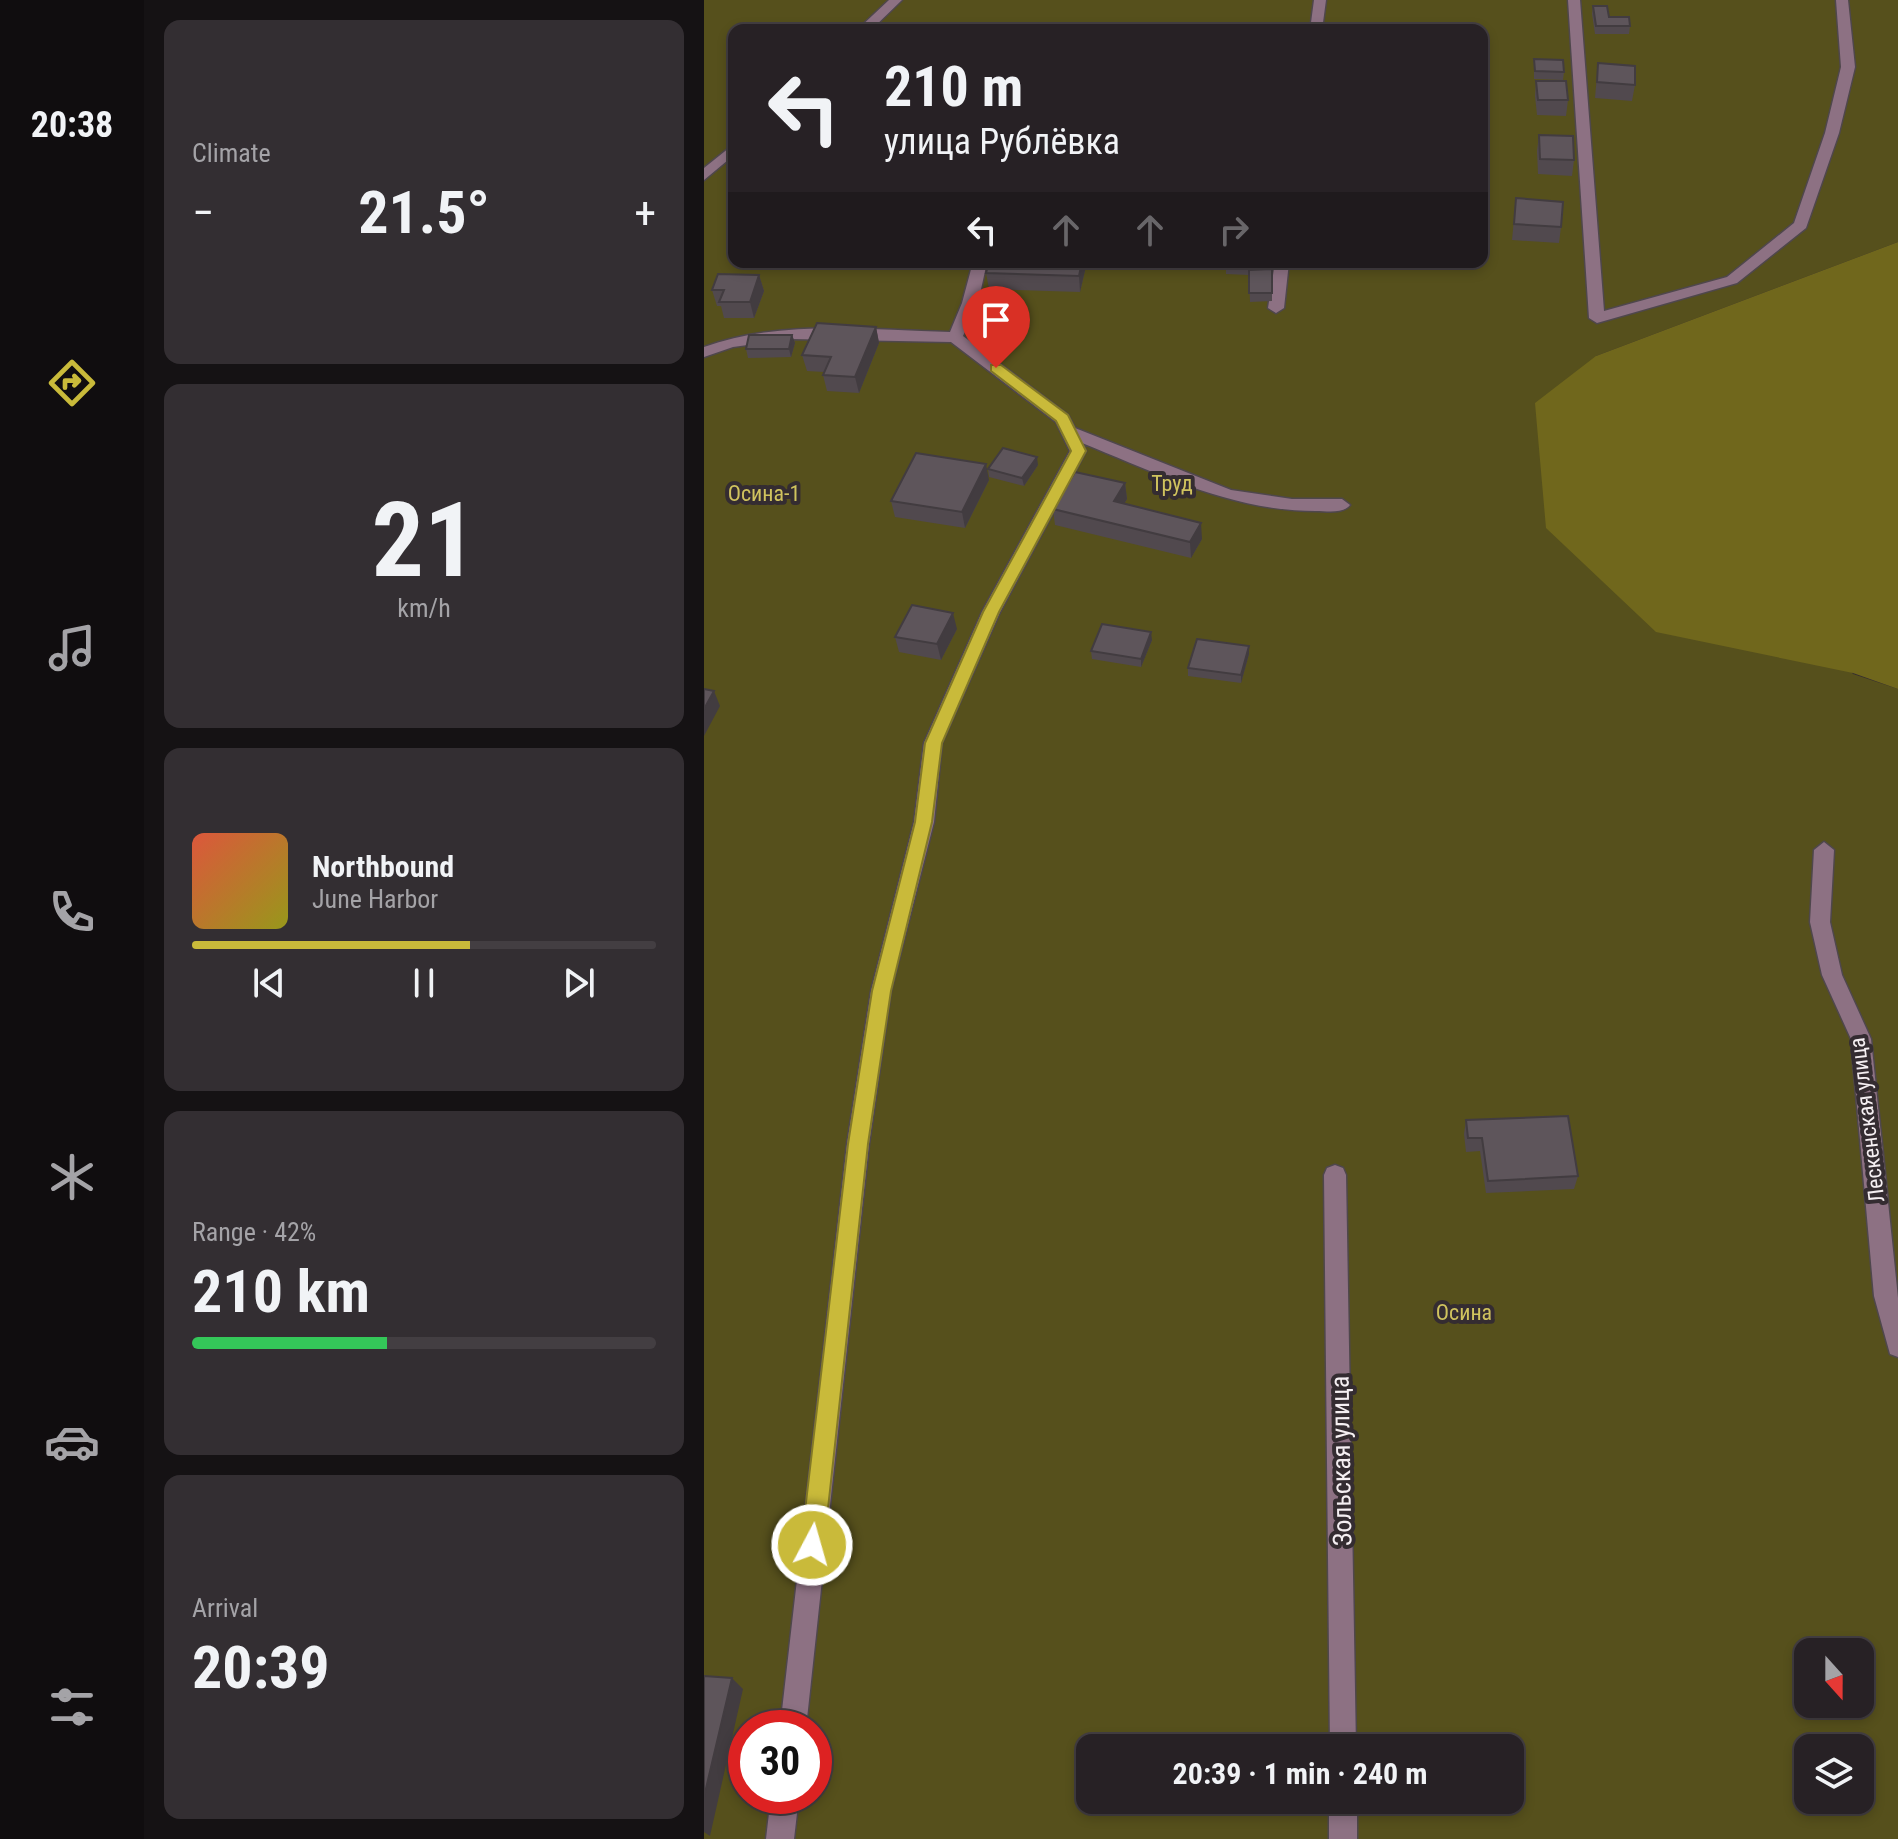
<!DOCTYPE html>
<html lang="en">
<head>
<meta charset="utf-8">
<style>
  body { margin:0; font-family:"Roboto Condensed",sans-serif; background:#332e32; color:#f1f3f6; height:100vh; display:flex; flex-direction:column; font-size:30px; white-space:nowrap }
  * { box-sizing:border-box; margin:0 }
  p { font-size:26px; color:#a4a3a7 }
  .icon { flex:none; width:44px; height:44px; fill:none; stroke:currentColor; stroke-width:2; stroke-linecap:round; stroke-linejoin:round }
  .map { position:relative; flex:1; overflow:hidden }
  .side { display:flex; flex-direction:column; gap:20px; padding:20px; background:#151214; width:560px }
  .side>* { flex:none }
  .banner { position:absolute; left:24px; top:24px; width:760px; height:244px; border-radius:16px; box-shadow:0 4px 12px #0003,0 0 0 2px #433e42; background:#272125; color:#f1f3f6; overflow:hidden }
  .needle { width:52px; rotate:159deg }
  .controls { position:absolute; left:1090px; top:1638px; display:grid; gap:16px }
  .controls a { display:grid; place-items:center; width:80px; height:80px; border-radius:16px; background:#272125; box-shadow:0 4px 12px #0003,0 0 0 2px #433e42; font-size:40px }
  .speed { position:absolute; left:24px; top:1710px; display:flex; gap:16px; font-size:40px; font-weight:700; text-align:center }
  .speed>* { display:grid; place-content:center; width:104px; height:104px; border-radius:50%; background:#272125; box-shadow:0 4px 12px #0003,0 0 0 2px #433e42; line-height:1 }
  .speed .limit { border:12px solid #d22; background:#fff; color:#111 }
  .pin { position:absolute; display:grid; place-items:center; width:68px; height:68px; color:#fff; margin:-82px -34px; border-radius:50% 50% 50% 0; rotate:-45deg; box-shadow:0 0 8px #0007 }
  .pin .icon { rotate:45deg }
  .me { position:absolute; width:88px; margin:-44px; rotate:6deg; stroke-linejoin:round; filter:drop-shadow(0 0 6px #0008) }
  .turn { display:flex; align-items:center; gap:28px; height:168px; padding:0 24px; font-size:36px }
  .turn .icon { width:104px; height:104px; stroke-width:2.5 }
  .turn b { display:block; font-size:56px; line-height:68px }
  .lanes { display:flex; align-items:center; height:76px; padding:0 24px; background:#0003; justify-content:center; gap:40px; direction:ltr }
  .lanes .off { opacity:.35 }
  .big { font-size:60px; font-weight:700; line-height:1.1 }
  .side .tile { flex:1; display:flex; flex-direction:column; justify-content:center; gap:12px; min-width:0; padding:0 28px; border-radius:16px; background:#332e32 }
  .side .dial { align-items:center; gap:0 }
  .dial b { font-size:104px; line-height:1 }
  .song { display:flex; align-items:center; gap:24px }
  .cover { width:96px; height:96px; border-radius:12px; background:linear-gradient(135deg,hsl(10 70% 55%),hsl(60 70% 35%)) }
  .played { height:8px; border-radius:4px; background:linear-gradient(90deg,#c9ba3a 60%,#433e42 60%) }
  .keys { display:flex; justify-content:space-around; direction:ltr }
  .heat { display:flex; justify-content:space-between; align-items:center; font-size:44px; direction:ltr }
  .charge { height:12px; border-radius:6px; background:linear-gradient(90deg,#34c759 42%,#433e42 0) }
  .trip { position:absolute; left:372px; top:1734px; width:448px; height:80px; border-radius:16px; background:#272125; box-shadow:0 4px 12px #0003,0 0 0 2px #433e42; font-weight:700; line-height:80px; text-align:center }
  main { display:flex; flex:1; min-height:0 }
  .tabs { display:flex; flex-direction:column; width:144px; justify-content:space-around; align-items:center; background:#100d0f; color:#a4a3a7 }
  .tabs .icon { width:56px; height:56px }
  .tabs .selected { color:#c9ba3a }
  .tabs b { font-size:36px; color:#f1f3f6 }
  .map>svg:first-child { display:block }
</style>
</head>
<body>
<main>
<nav class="tabs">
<b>20:38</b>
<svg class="icon selected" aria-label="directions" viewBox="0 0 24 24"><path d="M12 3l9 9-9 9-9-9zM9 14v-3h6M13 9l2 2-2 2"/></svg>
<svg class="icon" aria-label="music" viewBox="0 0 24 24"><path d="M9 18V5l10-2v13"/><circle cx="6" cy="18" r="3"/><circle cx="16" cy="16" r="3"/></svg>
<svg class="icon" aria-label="phone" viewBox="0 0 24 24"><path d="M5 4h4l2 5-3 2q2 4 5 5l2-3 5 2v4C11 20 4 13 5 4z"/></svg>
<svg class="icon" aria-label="climate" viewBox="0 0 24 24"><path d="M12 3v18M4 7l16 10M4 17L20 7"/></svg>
<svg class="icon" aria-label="car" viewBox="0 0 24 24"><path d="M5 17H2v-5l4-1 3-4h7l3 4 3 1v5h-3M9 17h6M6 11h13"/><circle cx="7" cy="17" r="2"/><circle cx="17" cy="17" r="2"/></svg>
<svg class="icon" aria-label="filters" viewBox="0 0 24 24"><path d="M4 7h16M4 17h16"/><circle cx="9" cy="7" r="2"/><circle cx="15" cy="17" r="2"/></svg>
</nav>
<section class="side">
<div class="tile"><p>Climate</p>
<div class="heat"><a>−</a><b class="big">21.5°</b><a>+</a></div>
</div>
<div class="tile dial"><b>21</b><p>km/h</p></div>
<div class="tile">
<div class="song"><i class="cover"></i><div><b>Northbound</b><p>June Harbor</p></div></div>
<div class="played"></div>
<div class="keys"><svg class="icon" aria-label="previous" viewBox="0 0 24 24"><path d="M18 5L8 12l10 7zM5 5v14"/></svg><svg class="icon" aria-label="pause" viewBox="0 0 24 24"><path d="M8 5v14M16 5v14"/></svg><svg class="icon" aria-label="next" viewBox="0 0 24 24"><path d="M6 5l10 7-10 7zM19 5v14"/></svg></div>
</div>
<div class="tile"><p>Range · 42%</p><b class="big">210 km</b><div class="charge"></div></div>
<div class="tile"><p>Arrival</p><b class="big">20:39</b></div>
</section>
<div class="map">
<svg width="1194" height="1839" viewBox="0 0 1194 1839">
  <rect width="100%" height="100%" fill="#342c31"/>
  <path fill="#56501c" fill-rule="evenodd" d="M0 0H1194V242L892 356 1149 674 1194 689V1839H0ZM30 30H778V262H30ZM1104 1652H1156V1704H1104ZM42 1728H110V1796H42ZM386 1748H806V1800H386ZM1104 1748H1156V1800H1104Z"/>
  <path fill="#70671c" d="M1194 242V689L1149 673 952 632 842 528 831 403 892 356Z"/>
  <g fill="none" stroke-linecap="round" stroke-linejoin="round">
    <defs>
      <path id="minor" d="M185 0H198L167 30H153Z
        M610 0H622L618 30H606Z
        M864 0H876L900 311 1023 277 1090 223 1121 133 1137 67 1132 0H1144L1151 67 1135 133 1102 228 1033 283 893 323 885 318Z
        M30 144V155L0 180V168Z
        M269 262H283L274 303 259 336 364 415 371 428 527 490 588 499H638L646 505C639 514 623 511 612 511 528 511 455 474 378 443L382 451 296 612 238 743 230 822 187 991 165 1144 102 1728H76L143 1144 167 991 210 822 220 743 278 612 366 451 352 422 247 342 88 339 29 347 0 357V347C78 319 164 330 246 332L258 303Z
        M571 262H585L580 308 572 313 564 308Z
        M1120 842 1130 850 1126 922 1138 975 1167 1039 1194 1298V1357L1186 1354 1170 1296 1147 1039 1118 975 1106 922 1110 850Z
        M631 1165 639 1168 642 1175 652 1748H626L620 1175 623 1168Z
        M67 1796H95L90 1839H62Z
        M625 1800H653V1839H625Z"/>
    </defs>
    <use href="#minor" stroke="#4f474c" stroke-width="3"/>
    <use href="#minor" fill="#8d7183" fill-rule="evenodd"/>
  </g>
  <path fill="#51494e" d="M889 6 905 17 926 26 925 34H891L888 14Z
    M830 59 860 72 859 80 830 79Z
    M894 63 931 85 928 101 891 98Z
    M832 81 864 100 862 116 833 115 831 96Z
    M835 135 870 160 868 176 834 174 833 151Z
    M812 198 857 227 855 243 808 240Z
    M285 262H383L376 292 285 289 282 273Z
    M522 262H570L568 276V301L546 302 545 275 522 274Z
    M55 275 60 291 50 318H20L17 306H13L8 290Z
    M172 327 175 343 155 393 123 391 119 375 120 372 103 371 98 355Z
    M88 335 91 343 87 357 44 358 42 349Z
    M334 465 320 486 285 477 284 469Z
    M285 480 261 528 191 517 187 501Z
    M421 483 423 499 420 504 498 539 487 558 351 525 349 509Z
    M253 629 237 660 195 652 191 637Z
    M448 640 437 667 388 659 387 651Z
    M545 654 537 683 484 676V668Z
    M762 1120 874 1176 870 1189 782 1193 776 1151 762 1152 760 1134Z"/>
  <path fill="#423c40" d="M378 262H383L376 292 375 276Z
    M55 275 60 291 50 318 46 302Z
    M172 327 175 343 155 393 151 377Z
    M88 335 91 343 87 357 85 349Z
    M333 457 334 465 320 486 318 478Z
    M282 464 285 480 261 528 258 512Z
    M421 483 423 499 412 517 410 501Z
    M497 523 498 539 487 558 486 542Z
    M249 613 253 629 237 660 233 644Z
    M447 632 448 640 437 667V659Z
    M545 646V654L537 683V675Z
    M10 691 16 706 0 736V709Z
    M28 1678 39 1689 6 1836 0 1832V1797Z"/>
  <path fill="#5e555b" stroke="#423c40" stroke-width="2" d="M889 6H903L905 17H925L926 26H892Z
    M631 29 658 30H631Z
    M830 59 859 60 860 72 831 71Z
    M894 63 931 66V85L893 82Z
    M832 81H862L864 100H834Z
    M835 135 869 136 870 160 836 159Z
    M812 198 859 202 857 227 810 224Z
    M285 262H378L375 276 282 273Z
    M568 269V293H545V270Z
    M14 274 55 275 46 302H15L20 290H8Z
    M113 323 172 327 151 377 119 375 127 357 98 355Z
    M45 335H88L85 349H42Z
    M299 448 333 457 318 478 284 469Z
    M212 453 282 464 258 512 187 501Z
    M371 472 421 483 410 501 497 523 486 542 349 509Z
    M208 605 249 613 233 644 191 637Z
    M398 624 447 632 437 659 387 651Z
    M493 639 545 646 537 675 484 668Z
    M0 689 10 691 0 709Z
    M864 1116 874 1176 784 1181 778 1138H764L762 1120Z
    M0 1676 28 1678 0 1797Z"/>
  <path fill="#c9ba3a" stroke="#837926" stroke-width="2" d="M287 365H297L364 415 382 451 295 612 238 743 228 822 187 991 164 1144 120 1545 116 1553 108 1557 100 1553 97 1545 144 1144 168 991 211 822 221 743 279 612 367 451 352 421 287 371Z"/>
  <g text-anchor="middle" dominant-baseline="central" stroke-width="8" stroke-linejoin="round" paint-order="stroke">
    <g font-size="22" fill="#d0c35e" stroke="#342c31">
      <text x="468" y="483">Труд</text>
      <text x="60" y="493">Осина-1</text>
      <text x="760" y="1312">Осина</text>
    </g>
    <g font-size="22" fill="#f5eff2" stroke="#342c31">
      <text transform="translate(1163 1120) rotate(-97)">Лескенская улица</text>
    </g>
    <g font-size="26" fill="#f5eff2" stroke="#342c31">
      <text transform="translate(637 1461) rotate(-91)">Зольская улица</text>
    </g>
  </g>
</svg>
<div class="controls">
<a><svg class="needle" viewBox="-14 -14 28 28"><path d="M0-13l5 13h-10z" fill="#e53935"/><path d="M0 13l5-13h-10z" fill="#a4a3a7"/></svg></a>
<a><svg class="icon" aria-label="layers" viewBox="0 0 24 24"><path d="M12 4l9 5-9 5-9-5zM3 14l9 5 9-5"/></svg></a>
</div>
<div class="speed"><div class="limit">30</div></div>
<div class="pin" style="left:292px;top:368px;background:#d93025"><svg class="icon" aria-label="arrive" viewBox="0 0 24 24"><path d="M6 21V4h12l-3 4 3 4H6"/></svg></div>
<svg class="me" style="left:108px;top:1545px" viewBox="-20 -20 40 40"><circle r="17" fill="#c9ba3a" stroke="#fff" stroke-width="3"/><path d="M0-11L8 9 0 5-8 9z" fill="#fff"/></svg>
<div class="trip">20:39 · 1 min · 240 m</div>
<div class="banner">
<div class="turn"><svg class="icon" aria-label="left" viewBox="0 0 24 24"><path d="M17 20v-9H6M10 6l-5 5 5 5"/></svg><div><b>210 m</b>улица Рублёвка</div></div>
<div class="lanes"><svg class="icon" aria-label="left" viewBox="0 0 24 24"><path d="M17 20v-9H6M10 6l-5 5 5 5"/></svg><svg class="icon off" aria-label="ahead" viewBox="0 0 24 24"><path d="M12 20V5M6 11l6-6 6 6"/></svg><svg class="icon off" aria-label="ahead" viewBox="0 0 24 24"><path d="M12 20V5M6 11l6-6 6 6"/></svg><svg class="icon off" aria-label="right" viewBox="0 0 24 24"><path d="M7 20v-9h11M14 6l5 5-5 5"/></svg></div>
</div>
</div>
</main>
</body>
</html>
